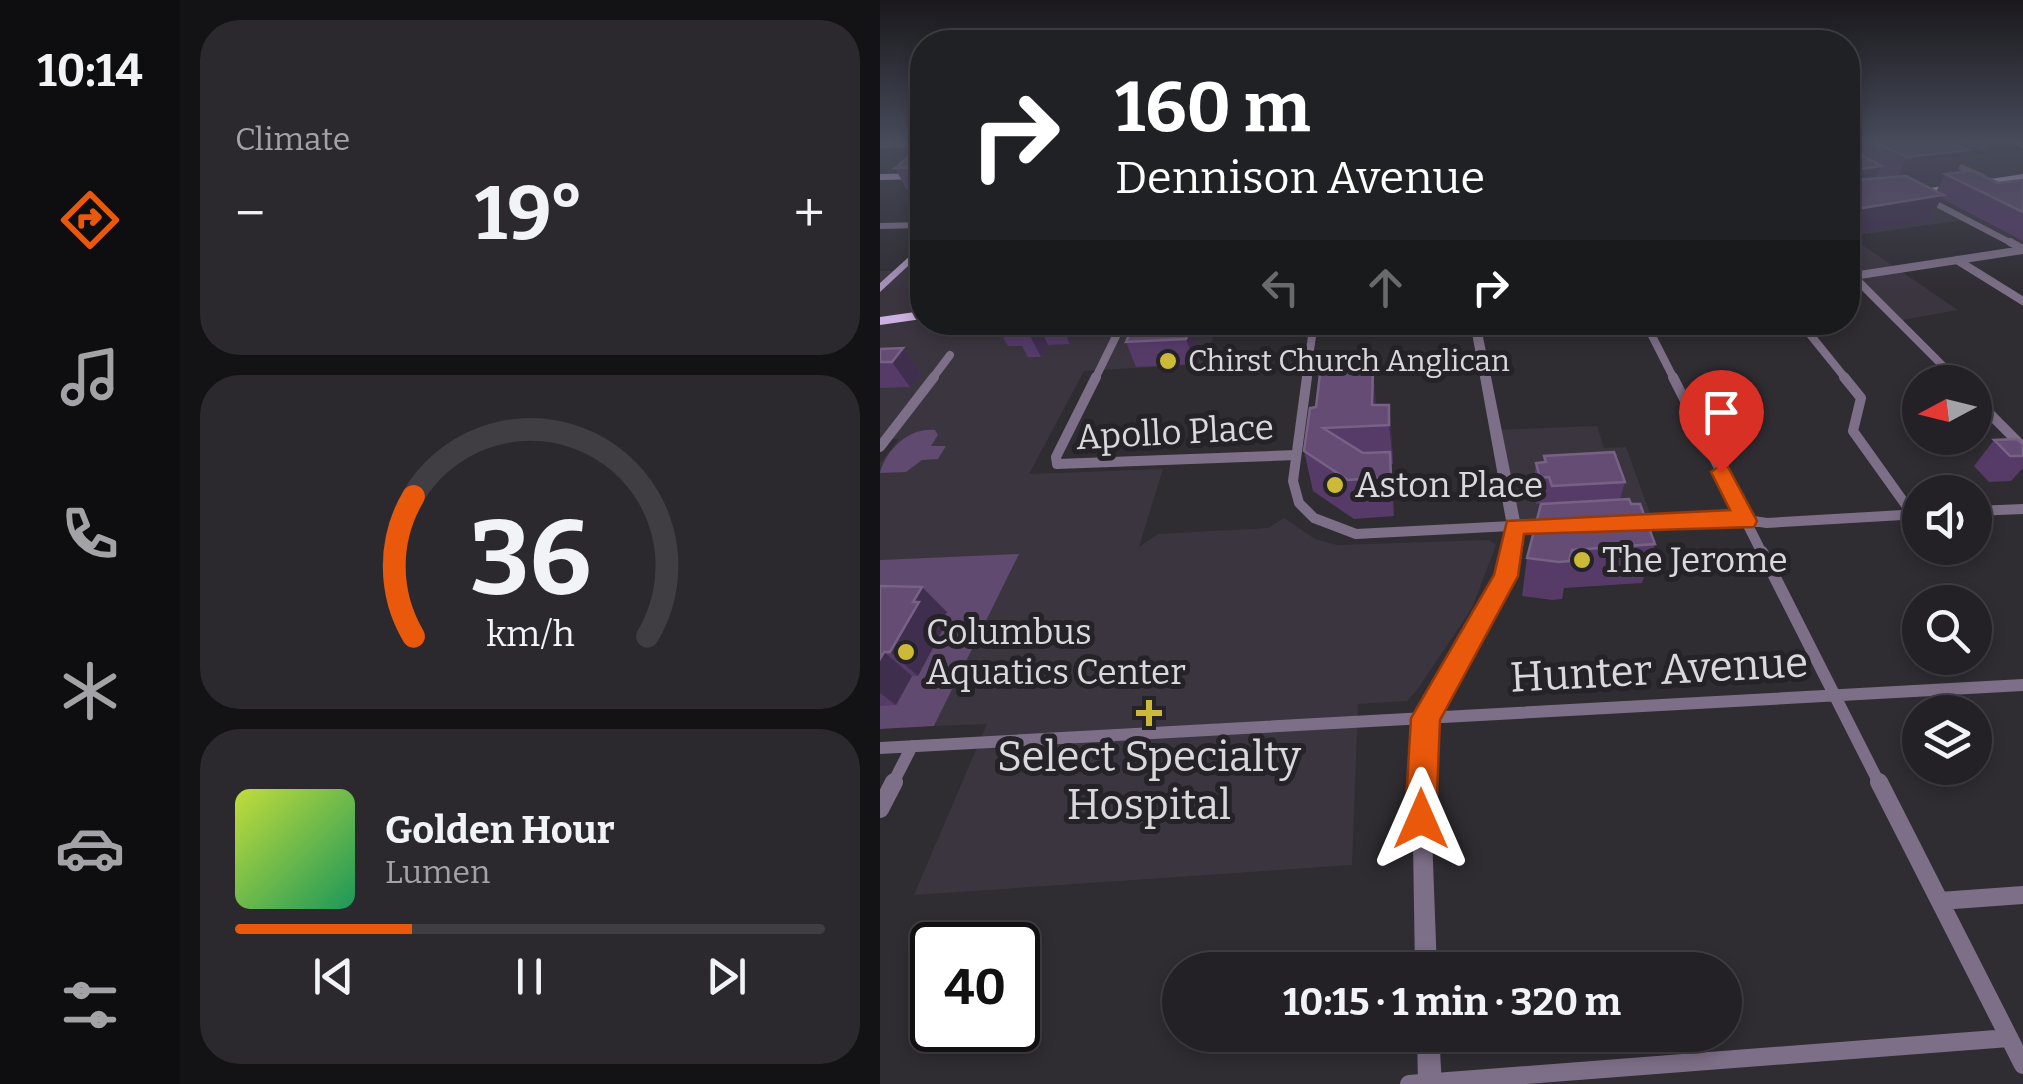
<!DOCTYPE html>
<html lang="en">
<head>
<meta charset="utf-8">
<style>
  body { margin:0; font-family:Bitter,serif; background:#2b292e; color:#f1f3f6; height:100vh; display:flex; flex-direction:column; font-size:38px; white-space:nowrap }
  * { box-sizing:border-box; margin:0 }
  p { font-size:32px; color:#a3a3a7 }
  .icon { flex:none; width:55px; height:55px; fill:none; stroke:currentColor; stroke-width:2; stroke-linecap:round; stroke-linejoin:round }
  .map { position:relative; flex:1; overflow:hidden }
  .side { display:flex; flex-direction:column; gap:20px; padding:20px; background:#131215; width:700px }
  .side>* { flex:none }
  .top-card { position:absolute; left:30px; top:30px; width:950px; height:305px; border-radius:40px; box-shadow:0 5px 15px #0003,0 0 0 2px #403e43; background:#202124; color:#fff; overflow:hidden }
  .needle { width:65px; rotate:263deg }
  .controls { position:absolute; left:1022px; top:365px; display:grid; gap:20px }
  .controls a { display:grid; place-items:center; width:90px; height:90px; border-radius:50%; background:#232126; box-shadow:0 5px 15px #0003,0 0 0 2px #403e43; font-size:50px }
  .speed { position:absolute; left:30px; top:922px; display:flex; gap:20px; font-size:50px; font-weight:700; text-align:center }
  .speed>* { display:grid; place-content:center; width:130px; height:130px; border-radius:50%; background:#232126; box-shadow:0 5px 15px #0003,0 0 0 2px #403e43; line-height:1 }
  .speed .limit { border:5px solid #111; border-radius:15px; background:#fff; color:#111 }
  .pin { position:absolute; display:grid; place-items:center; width:85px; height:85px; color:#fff; margin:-102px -42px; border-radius:50% 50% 50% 0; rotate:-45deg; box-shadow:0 0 10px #0007 }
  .pin .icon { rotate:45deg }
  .me { position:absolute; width:110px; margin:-55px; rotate:0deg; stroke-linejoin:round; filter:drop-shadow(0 0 8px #0008) }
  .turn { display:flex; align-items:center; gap:35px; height:210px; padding:0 40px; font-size:45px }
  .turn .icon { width:130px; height:130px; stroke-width:2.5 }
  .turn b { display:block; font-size:70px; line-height:85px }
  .lanes { display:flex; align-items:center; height:95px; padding:0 40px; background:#0003; justify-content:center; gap:50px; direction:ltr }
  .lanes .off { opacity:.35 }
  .big { font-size:75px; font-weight:700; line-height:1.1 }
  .side .widget { flex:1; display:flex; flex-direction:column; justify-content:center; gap:15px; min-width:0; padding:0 35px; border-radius:40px; background:#2b292e }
  .side .dial { align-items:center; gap:0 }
  .dial svg { height:260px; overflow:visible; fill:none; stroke:#403e43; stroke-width:7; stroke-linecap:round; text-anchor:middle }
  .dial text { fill:#f1f3f6; stroke:none }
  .song { display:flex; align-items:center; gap:30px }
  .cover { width:120px; height:120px; border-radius:15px; background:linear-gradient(135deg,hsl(70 70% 55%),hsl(150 70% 35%)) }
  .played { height:10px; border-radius:5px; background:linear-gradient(90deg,#ea580c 30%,#403e43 30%) }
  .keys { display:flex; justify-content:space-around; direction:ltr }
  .heat { display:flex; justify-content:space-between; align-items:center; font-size:55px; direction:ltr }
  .trip { position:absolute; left:282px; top:952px; width:580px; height:100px; border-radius:50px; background:#232126; box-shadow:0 5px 15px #0003,0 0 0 2px #403e43; font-weight:700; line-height:100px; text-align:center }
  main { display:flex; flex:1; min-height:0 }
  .tabs { display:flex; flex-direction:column; width:180px; justify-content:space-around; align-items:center; background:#0e0d0f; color:#a3a3a7 }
  .tabs .icon { width:70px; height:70px }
  .tabs .active { color:#ea580c }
  .tabs b { font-size:45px; color:#f1f3f6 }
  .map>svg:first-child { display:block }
</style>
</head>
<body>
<main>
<nav class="tabs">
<b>10:14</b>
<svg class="icon active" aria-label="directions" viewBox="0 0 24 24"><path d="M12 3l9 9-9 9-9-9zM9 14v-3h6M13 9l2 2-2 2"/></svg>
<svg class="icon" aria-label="music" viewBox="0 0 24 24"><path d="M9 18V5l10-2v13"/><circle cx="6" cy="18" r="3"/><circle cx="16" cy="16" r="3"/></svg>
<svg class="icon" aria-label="phone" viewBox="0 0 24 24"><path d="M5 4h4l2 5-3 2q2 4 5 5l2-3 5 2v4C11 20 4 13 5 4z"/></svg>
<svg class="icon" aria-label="climate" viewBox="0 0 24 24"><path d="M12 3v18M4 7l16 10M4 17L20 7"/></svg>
<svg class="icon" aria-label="car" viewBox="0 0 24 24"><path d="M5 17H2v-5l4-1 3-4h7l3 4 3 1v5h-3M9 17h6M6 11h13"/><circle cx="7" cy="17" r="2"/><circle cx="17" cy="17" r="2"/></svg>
<svg class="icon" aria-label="filters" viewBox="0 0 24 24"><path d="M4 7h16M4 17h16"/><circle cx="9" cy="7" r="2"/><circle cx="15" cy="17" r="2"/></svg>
</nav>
<section class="side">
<div class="widget"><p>Climate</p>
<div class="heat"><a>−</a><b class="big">19°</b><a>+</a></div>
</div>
<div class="widget dial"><svg viewBox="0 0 100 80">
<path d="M14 69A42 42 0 1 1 86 69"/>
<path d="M14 69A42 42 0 0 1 14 26" stroke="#ea580c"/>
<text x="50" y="56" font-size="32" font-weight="700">36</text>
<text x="50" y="72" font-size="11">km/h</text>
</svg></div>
<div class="widget">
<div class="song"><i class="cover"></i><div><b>Golden Hour</b><p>Lumen</p></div></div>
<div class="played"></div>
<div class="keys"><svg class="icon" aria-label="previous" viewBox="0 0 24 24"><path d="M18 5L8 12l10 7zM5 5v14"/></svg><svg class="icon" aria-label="pause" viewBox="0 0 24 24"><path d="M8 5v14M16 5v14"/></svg><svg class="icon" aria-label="next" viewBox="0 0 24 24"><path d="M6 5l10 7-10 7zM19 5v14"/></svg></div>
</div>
</section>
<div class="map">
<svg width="1143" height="1084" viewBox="0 0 1143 1084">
  <rect width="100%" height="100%" fill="#2f2c32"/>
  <path fill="#3b3540" d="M1143 149V250L1084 220 969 236 1078 310 1017 321 968 271V169Z
    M42 259V322L433 323 336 328 325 364 204 371 149 474 283 469 259 547 278 534 388 528 404 518 435 539 457 545 609 540 616 545 592 608 537 690 527 701 478 704 472 865 34 895 107 724 54 726 138 555 0 560V463L19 439H0V271H15L27 261Z
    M717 426 724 448 746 447 772 519 629 525 613 430Z"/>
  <path fill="#604a70" d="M55 430 58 435 51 446H66L58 459 42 460 26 472 0 473C6 449 30 427 55 430Z
    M139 554 54 726 0 729V560Z"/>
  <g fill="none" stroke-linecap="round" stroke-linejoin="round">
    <path stroke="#7d6f87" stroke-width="6" d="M1134 141 1143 145
      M0 145 42 144
      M1065 160 1103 177
      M1045 198 1135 245
      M0 226 42 225"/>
    <path stroke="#7d6f87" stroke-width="8" d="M1130 242 1143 249
      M1077 260 1143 301
      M971 274 1076 379
      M973 276 1143 250
      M765 322 794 379
      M920 322 966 379
      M52 379 70 355
      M215 379 243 322
      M426 379 434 322"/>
    <path stroke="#7d6f87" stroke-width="10" d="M216 377 176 457 177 464 416 455
      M427 377 413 481 419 503 434 518 476 534 671 524
      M793 377 883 555
      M964 377 981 398 973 431 1033 515
      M1074 377 1079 382
      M1095 399 1143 447
      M0 447 54 377
      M1095 511 1143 509
      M754 520 845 517 887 523 1040 514"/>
    <path stroke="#7d6f87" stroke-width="12" d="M882 552 1000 785
      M0 748 1143 685
      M12 785 32 746"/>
    <path stroke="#7d6f87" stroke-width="18" d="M999 782 1143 1065
      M0 809 14 782
      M1060 901 1143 895
      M529 1084 1129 1038"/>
    <path fill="#7d6f87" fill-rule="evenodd" d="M590 322H600L641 526 633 576 553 719 550 781 557 970H535L532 781 536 718 619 576 627 526Z
      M537 1035H559L562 1084H538Z"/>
    <path fill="#aa94bb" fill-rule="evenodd" d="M42 245V253L0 292V283Z"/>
    <path fill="#cdb1e2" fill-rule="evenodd" d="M42 173V179L0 180V174Z
      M1143 174V180L1028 195 1023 192Z
      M42 311V319L0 325V317Z"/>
  </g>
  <path fill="#563b69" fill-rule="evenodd" d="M968 141H1067L1088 150 1076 173 1118 183 1143 180V241L1061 198 1050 220 972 233 968 230ZM1062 180 1056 192 1039 183Z
    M1080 141H1138L1133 148 1105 152Z
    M42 151V198L32 199 15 168Z
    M114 322H202L190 344 168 345 161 357H148L142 346H128Z
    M302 322 319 353 315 364 256 367 246 342 280 328Z
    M23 348 41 374 30 387 0 388V349Z
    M493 371 496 405H509L512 444 513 464H511L514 516 474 519 433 491 424 451 436 407Z
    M1114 440 1143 444V468L1131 481 1109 482 1094 466Z
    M664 456 745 482 740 499 751 504 775 544 762 583 684 588 682 599 672 600 642 596 647 558 666 503 656 504 653 489 656 463H663Z
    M0 586 67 612 61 623 64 627 38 676H32L16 705 0 706Z"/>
  <path fill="#402e4e" d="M1111 141H1138L1133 148 1105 152Z
    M1088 150 1073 178 1065 174 1062 180 1014 186 1027 157Z
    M1001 166 991 189 976 182 975 170Z
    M1063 195 1050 220 972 233 983 208Z
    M145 322H157L168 345 161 357 144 324Z
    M180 322H202L190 344Z
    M310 328 319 353 315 364 306 339Z
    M23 348 41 374 30 387 12 362Z
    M493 371 497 410 492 405Z
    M509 405 512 444 513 464 509 425Z
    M510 452 513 491 514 516 511 477Z
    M42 587 67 612 61 623 64 627 38 676 10 652 33 602Z
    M4 652 32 676 16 705 0 693V659Z"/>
  <path fill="#644c75" stroke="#776285" stroke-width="2.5" d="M991 141H1067L1088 150 1027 157Z
    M968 149H971L1001 166 975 170 976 180 1026 176 1063 195 983 208 968 199V183L976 182 968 177Z
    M35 151H42V167L15 168Z
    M1092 171 1118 183 1143 180V212L1065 174Z
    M302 322H308L310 328 306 339 246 342 252 328H280Z
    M23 348 12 362H0V349Z
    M493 371 492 405H509V425L443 428 483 453 510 452 511 477 468 480 424 451 430 408 436 407 440 374Z
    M1137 439 1143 444V456H1130L1114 440Z
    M734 452 745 482 672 486 669 477 660 478 656 463 666 462 664 456Z
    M749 499 751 504H760L775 544 692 550 689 561 679 562 647 558 661 504Z
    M0 586 42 587 33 602H39L10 652H4L0 659Z"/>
  <linearGradient id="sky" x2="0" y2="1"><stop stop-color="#1a181c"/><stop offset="0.48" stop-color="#474b5a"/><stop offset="1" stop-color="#474b5a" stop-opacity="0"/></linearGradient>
  <rect width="1143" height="293" fill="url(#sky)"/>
  <path fill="#ea580c" stroke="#983908" stroke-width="2.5" d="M841 465 848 467 877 521 874 527 644 534 638 576 560 720 556 819 552 830 541 834 530 830 525 819 531 718 614 575 627 521 850 510 831 472Z"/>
  <g fill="#cdb938" stroke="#252228" stroke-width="4">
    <circle cx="288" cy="361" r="10"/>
    <circle cx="455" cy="485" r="10"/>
    <circle cx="702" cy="560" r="10"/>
    <circle cx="26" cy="652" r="10"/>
    <path d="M264 698h10v10h10v10h-10v10h-10v-10h-10v-10h10z"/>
  </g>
  <g text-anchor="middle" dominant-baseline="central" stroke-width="10" stroke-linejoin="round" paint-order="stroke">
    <g font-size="30" fill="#dad8dc" stroke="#252228" text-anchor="start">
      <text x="308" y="361">Chirst Church Anglican</text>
    </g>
    <g font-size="35" fill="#dad8dc" stroke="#252228">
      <text transform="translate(295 432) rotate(-3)">Apollo Place</text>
    </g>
    <g font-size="35" fill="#dad8dc" stroke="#252228" text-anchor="start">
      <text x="475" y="485">Aston Place</text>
      <text x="722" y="560">The Jerome</text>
      <text x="46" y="632">Columbus<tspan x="46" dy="40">Aquatics Center</tspan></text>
    </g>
    <g font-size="42" fill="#dad8dc" stroke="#252228">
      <text transform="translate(779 670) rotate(-3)">Hunter Avenue</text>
    </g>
    <g font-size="42" fill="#dad8dc" stroke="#252228">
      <text x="269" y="757">Select Specialty<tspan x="269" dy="48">Hospital</tspan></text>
    </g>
  </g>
</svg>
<div class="controls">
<a><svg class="needle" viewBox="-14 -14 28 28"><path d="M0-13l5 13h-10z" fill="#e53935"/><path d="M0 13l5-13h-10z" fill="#a3a3a7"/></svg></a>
<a><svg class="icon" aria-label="sound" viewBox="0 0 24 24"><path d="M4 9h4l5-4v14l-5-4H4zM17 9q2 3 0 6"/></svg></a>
<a><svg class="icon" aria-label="search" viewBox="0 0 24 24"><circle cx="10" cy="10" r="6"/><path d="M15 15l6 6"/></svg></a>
<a><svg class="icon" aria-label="layers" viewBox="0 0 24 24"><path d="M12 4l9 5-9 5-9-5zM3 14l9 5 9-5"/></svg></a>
</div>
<div class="speed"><div class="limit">40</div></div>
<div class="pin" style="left:841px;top:472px;background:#d93025"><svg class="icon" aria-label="arrive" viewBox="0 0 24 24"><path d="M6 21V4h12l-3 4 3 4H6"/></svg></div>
<svg class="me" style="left:541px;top:819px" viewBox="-20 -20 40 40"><path d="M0-17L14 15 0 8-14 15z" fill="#ea580c" stroke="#fff" stroke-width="4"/></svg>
<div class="trip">10:15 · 1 min · 320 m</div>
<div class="top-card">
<div class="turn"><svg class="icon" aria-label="right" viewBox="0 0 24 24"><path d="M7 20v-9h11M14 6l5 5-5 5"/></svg><div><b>160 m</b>Dennison Avenue</div></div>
<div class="lanes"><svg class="icon off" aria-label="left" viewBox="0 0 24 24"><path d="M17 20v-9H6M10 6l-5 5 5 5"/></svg><svg class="icon off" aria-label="ahead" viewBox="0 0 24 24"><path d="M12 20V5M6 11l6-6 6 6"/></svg><svg class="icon" aria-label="right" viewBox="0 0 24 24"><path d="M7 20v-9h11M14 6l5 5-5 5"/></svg></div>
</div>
</div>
</main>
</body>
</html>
